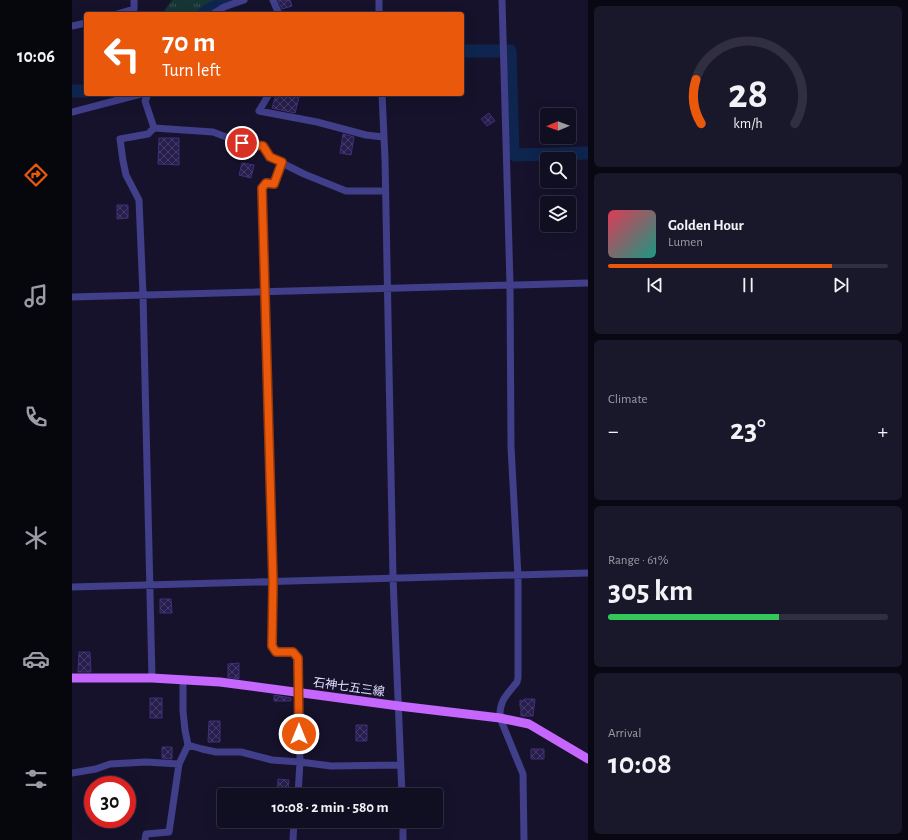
<!DOCTYPE html>
<html lang="en">
<head>
<meta charset="utf-8">
<style>
  body { margin:0; font-family:"Alegreya Sans","Noto Sans JP",sans-serif; background:#19172a; color:#f1f3f6; height:100vh; display:flex; flex-direction:column; font-size:15px; white-space:nowrap }
  * { box-sizing:border-box; margin:0 }
  p { font-size:13px; color:#9c9ca5 }
  .icon { flex:none; width:22px; height:22px; fill:none; stroke:currentColor; stroke-width:2; stroke-linecap:round; stroke-linejoin:round }
  .map { position:relative; flex:1; overflow:hidden }
  .sheet { display:flex; flex-direction:column; gap:6px; padding:6px; background:#090812; width:320px }
  .sheet>* { flex:none }
  .banner { position:absolute; left:12px; top:12px; width:380px; height:84px; border-radius:4px; box-shadow:0 4px 16px #0002,0 0 0 1px #302e3f; background:#ea580c; color:#fff; overflow:hidden }
  .needle { width:26px; rotate:269deg }
  .buttons { position:absolute; left:468px; top:108px; display:grid; gap:8px }
  .buttons a { display:grid; place-items:center; width:36px; height:36px; border-radius:4px; background:#100e21; box-shadow:0 4px 16px #0002,0 0 0 1px #302e3f; font-size:20px }
  .speed { position:absolute; left:12px; top:776px; display:flex; gap:8px; font-size:20px; font-weight:700; text-align:center }
  .speed>* { display:grid; place-content:center; width:52px; height:52px; border-radius:50%; background:#100e21; box-shadow:0 4px 16px #0002,0 0 0 1px #302e3f; line-height:1 }
  .speed .limit { border:6px solid #d22; background:#fff; color:#111 }
  .pin { position:absolute; display:grid; place-items:center; width:34px; height:34px; color:#fff; margin:-17px; border:2px solid #fff; border-radius:50%; box-shadow:0 1px 4px #0007 }
  .me { position:absolute; width:44px; margin:-22px; rotate:0deg; stroke-linejoin:round; filter:drop-shadow(0 0 3px #0008) }
  .turn { display:flex; align-items:center; gap:14px; height:84px; padding:0 12px; font-size:18px }
  .turn .icon { width:52px; height:52px; stroke-width:2.5 }
  .turn b { display:block; font-size:28px; line-height:34px }
  .big { font-size:30px; font-weight:700; line-height:1.1 }
  .sheet .card { flex:1; display:flex; flex-direction:column; justify-content:center; gap:6px; min-width:0; padding:0 14px; border-radius:6px; background:#19172a }
  .sheet .dial { align-items:center; gap:0 }
  .dial svg { height:104px; overflow:visible; fill:none; stroke:#302e3f; stroke-width:7; stroke-linecap:round; text-anchor:middle }
  .dial text { fill:#f1f3f6; stroke:none }
  .song { display:flex; align-items:center; gap:12px }
  .cover { width:48px; height:48px; border-radius:6px; background:linear-gradient(135deg,hsl(350 70% 55%),hsl(170 70% 35%)) }
  .played { height:4px; border-radius:2px; background:linear-gradient(90deg,#ea580c 80%,#302e3f 80%) }
  .keys { display:flex; justify-content:space-around; direction:ltr }
  .heat { display:flex; justify-content:space-between; align-items:center; font-size:22px; direction:ltr }
  .charge { height:6px; border-radius:3px; background:linear-gradient(90deg,#34c759 61%,#302e3f 0) }
  .trip { position:absolute; left:145px; top:788px; width:226px; height:40px; border-radius:4px; background:#100e21; box-shadow:0 4px 16px #0002,0 0 0 1px #302e3f; font-weight:700; line-height:40px; text-align:center }
  main { display:flex; flex:1; min-height:0 }
  .menu { display:flex; flex-direction:column; width:72px; justify-content:space-around; align-items:center; background:#06060d; color:#9c9ca5 }
  .menu .icon { width:28px; height:28px }
  .menu .on { color:#ea580c }
  .menu b { font-size:18px; color:#f1f3f6 }
  .map>svg:first-child { display:block }
</style>
</head>
<body>
<main>
<nav class="menu">
<b>10:06</b>
<svg class="icon on" aria-label="directions" viewBox="0 0 24 24"><path d="M12 3l9 9-9 9-9-9zM9 14v-3h6M13 9l2 2-2 2"/></svg>
<svg class="icon" aria-label="music" viewBox="0 0 24 24"><path d="M9 18V5l10-2v13"/><circle cx="6" cy="18" r="3"/><circle cx="16" cy="16" r="3"/></svg>
<svg class="icon" aria-label="phone" viewBox="0 0 24 24"><path d="M5 4h4l2 5-3 2q2 4 5 5l2-3 5 2v4C11 20 4 13 5 4z"/></svg>
<svg class="icon" aria-label="climate" viewBox="0 0 24 24"><path d="M12 3v18M4 7l16 10M4 17L20 7"/></svg>
<svg class="icon" aria-label="car" viewBox="0 0 24 24"><path d="M5 17H2v-5l4-1 3-4h7l3 4 3 1v5h-3M9 17h6M6 11h13"/><circle cx="7" cy="17" r="2"/><circle cx="17" cy="17" r="2"/></svg>
<svg class="icon" aria-label="filters" viewBox="0 0 24 24"><path d="M4 7h16M4 17h16"/><circle cx="9" cy="7" r="2"/><circle cx="15" cy="17" r="2"/></svg>
</nav>
<div class="map">
<svg width="516" height="840" viewBox="0 0 516 840">
  <defs>
    <pattern id="park-tufts" width="24" height="20" patternUnits="userSpaceOnUse"><rect width="24" height="20" fill="#153635"/><path d="M3 7l-1-3M5 7V3M7 7l1-3M15 17l-1-3M17 17v-4M19 17l1-3" fill="none" stroke="#375353"/></pattern>
    <pattern id="building-cross-hatch" width="8" height="8" patternUnits="userSpaceOnUse"><rect width="8" height="8" fill="#281e4d"/><path d="M0 0l8 8M0 8l8-8" fill="none" stroke="#473e68"/></pattern>
  </defs>
  <rect width="100%" height="100%" fill="#16122c"/>
  <path fill="url(#park-tufts)" d="M100 0H151L131 11 128 14H90Z"/>
  <g fill="none" stroke-linecap="round" stroke-linejoin="round">
    <path stroke="#0e264f" stroke-width="13" d="M131 14 138 9 157 0
      M390 51H438L441 153 443 155 516 153
      M0 91H14"/>
  </g>
  <path fill="url(#building-cross-hatch)" stroke="#3f3079" d="M206 0H218L220 6 210 9Z
    M204 94H228L223 113 200 108Z
    M417 113 423 121 415 126 409 119Z
    M271 134 282 137 279 155 268 153Z
    M87 138H107V165L86 164Z
    M170 163 182 165 179 178 167 175Z
    M45 205H56V218L45 219Z
    M88 599H99L100 613H88Z
    M7 652H18L19 672H6Z
    M167 663V679L156 677V664Z
    M202 695 219 698V701H202Z
    M78 698H90V718H78Z
    M452 699H463L461 716H449V707H448V700L452 701Z
    M137 721H148V742H136Z
    M284 725H295V741H284Z
    M90 747H100V759L90 758Z
    M459 749H472V759H459Z
    M206 779 217 780 216 795H205Z"/>
  <g fill="none" stroke-linecap="round" stroke-linejoin="round">
    <path stroke="#413e8a" stroke-width="7" d="M201 0 207 14
      M307 0V14
      M430 0 438 284 439 447 446 576V678L445 682C435 695 427 700 428 718L451 774 452 840
      M45 14 62 9V0
      M141 14 152 7 172 0
      M0 26 14 23
      M76 94 73 101 82 128
      M197 94 187 111 245 122 294 135 311 137
      M310 94 313 159 321 578 330 795
      M0 112 69 94
      M210 162 202 184 193 183 190 188 201 583 200 646 204 652H221L226 658 228 762 226 795
      M0 297 516 283
      M0 587C172 583 344 578 516 573
      M80 678 71 295 67 200 54 175 51 161 48 139 76 134 82 128 141 132 170 143 191 146 198 157 232 174 274 191H313
      M116 745 130 749 144 752H169L200 760 228 762 259 766 328 765
      M0 773 24 769 38 764 74 762 107 764
      M331 821V840
      M73 840 74 834 97 832 107 764 116 745 113 730 111 711V679
      M221 840 222 821"/>
    <path stroke="#c566fd" stroke-width="9" d="M0 678H80L148 682 327 706 428 718 457 724 516 759"/>
  </g>
  <g fill="none" stroke-linecap="round" stroke-linejoin="round">
    <defs>
      <path id="route" d="M170 143 191 146 198 157 210 162 202 184 194 183 190 188 201 582 200 646 204 652H221L226 658 227 734"/>
    </defs>
    <use href="#route" stroke="#983908" stroke-width="10"/>
    <use href="#route" stroke="#ea580c" stroke-width="7"/>
  </g>
  <g text-anchor="middle" dominant-baseline="central" stroke-width="4" stroke-linejoin="round" paint-order="stroke">
    <g font-size="12" fill="#e1ddff" stroke="#16122c">
      <text transform="translate(277 687) rotate(8)">石神七五三線</text>
    </g>
  </g>
</svg>
<div class="buttons">
<a><svg class="needle" viewBox="-14 -14 28 28"><path d="M0-13l5 13h-10z" fill="#e53935"/><path d="M0 13l5-13h-10z" fill="#9c9ca5"/></svg></a>
<a><svg class="icon" aria-label="search" viewBox="0 0 24 24"><circle cx="10" cy="10" r="6"/><path d="M15 15l6 6"/></svg></a>
<a><svg class="icon" aria-label="layers" viewBox="0 0 24 24"><path d="M12 4l9 5-9 5-9-5zM3 14l9 5 9-5"/></svg></a>
</div>
<div class="speed"><div class="limit">30</div></div>
<div class="pin" style="left:170px;top:143px;background:#d93025"><svg class="icon" aria-label="arrive" viewBox="0 0 24 24"><path d="M6 21V4h12l-3 4 3 4H6"/></svg></div>
<svg class="me" style="left:227px;top:734px" viewBox="-20 -20 40 40"><circle r="17" fill="#ea580c" stroke="#fff" stroke-width="3"/><path d="M0-11L8 9 0 5-8 9z" fill="#fff"/></svg>
<div class="trip">10:08 · 2 min · 580 m</div>
<div class="banner">
<div class="turn"><svg class="icon" aria-label="left" viewBox="0 0 24 24"><path d="M17 20v-9H6M10 6l-5 5 5 5"/></svg><div><b>70 m</b>Turn left</div></div>
</div>
</div>
<section class="sheet">
<div class="card dial"><svg viewBox="0 0 100 80">
<path d="M14 69A42 42 0 1 1 86 69"/>
<path d="M14 69A42 42 0 0 1 10 35" stroke="#ea580c"/>
<text x="50" y="56" font-size="32" font-weight="700">28</text>
<text x="50" y="72" font-size="11">km/h</text>
</svg></div>
<div class="card">
<div class="song"><i class="cover"></i><div><b>Golden Hour</b><p>Lumen</p></div></div>
<div class="played"></div>
<div class="keys"><svg class="icon" aria-label="previous" viewBox="0 0 24 24"><path d="M18 5L8 12l10 7zM5 5v14"/></svg><svg class="icon" aria-label="pause" viewBox="0 0 24 24"><path d="M8 5v14M16 5v14"/></svg><svg class="icon" aria-label="next" viewBox="0 0 24 24"><path d="M6 5l10 7-10 7zM19 5v14"/></svg></div>
</div>
<div class="card"><p>Climate</p>
<div class="heat"><a>−</a><b class="big">23°</b><a>+</a></div>
</div>
<div class="card"><p>Range · 61%</p><b class="big">305 km</b><div class="charge"></div></div>
<div class="card"><p>Arrival</p><b class="big">10:08</b></div>
</section>
</main>
</body>
</html>
